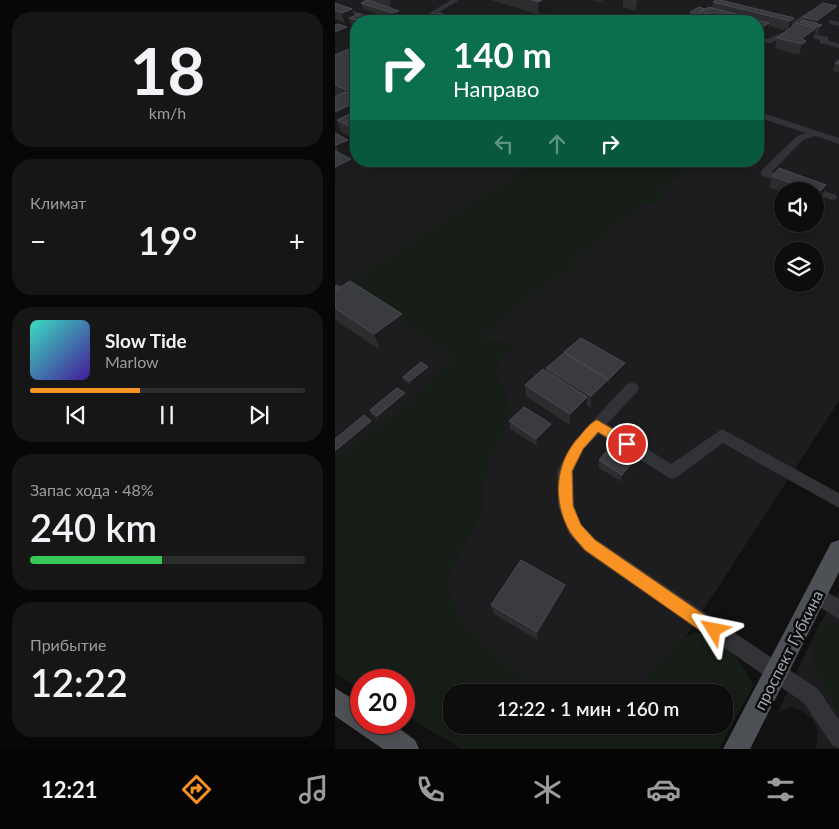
<!DOCTYPE html>
<html lang="ru">
<head>
<meta charset="utf-8">
<style>
  body { margin:0; font-family:Lato,sans-serif; background:#161617; color:#f1f3f6; height:100vh; display:flex; flex-direction:column; font-size:19px; white-space:nowrap }
  * { box-sizing:border-box; margin:0 }
  p { font-size:16px; color:#9a9c9e }
  .icon { flex:none; width:28px; height:28px; fill:none; stroke:currentColor; stroke-width:2; stroke-linecap:round; stroke-linejoin:round }
  .map { position:relative; flex:1; overflow:hidden }
  .drawer { display:flex; flex-direction:column; gap:12px; padding:12px; background:#070708; width:335px }
  .drawer>* { flex:none }
  .hud { position:absolute; left:15px; top:15px; width:414px; height:152px; border-radius:20px; box-shadow:0 2px 12px #0003,0 0 0 1px #2d2d2e; background:#0b6e4f; color:#fff; overflow:hidden }
  .tools { position:absolute; left:439px; top:182px; display:grid; gap:10px }
  .tools a { display:grid; place-items:center; width:50px; height:50px; border-radius:50%; background:#0d0d0e; box-shadow:0 2px 12px #0003,0 0 0 1px #2d2d2e; font-size:25px }
  .speed { position:absolute; left:15px; top:669px; display:flex; gap:10px; font-size:25px; font-weight:700; text-align:center }
  .speed>* { display:grid; place-content:center; width:65px; height:65px; border-radius:50%; background:#0d0d0e; box-shadow:0 2px 12px #0003,0 0 0 1px #2d2d2e; line-height:1 }
  .speed .limit { border:8px solid #d22; background:#fff; color:#111 }
  .pin { position:absolute; display:grid; place-items:center; width:42px; height:42px; color:#fff; margin:-21px; border:2px solid #fff; border-radius:50%; box-shadow:0 1px 5px #0007 }
  .me { position:absolute; width:55px; margin:-28px; rotate:305deg; stroke-linejoin:round; filter:drop-shadow(0 0 4px #0008) }
  .turn { display:flex; align-items:center; gap:18px; height:105px; padding:0 20px; font-size:22px }
  .turn .icon { width:65px; height:65px; stroke-width:2.5 }
  .turn b { display:block; font-size:35px; line-height:42px }
  .lanes { display:flex; align-items:center; height:48px; padding:0 20px; background:#0003; justify-content:center; gap:25px; direction:ltr }
  .lanes .off { opacity:.35 }
  .big { font-size:38px; font-weight:600; line-height:1.1 }
  .drawer .card { flex:1; display:flex; flex-direction:column; justify-content:center; gap:8px; min-width:0; padding:0 18px; border-radius:20px; background:#161617 }
  .drawer .dial { align-items:center; gap:0 }
  .dial b { font-size:65px; line-height:1 }
  .song { display:flex; align-items:center; gap:15px }
  .cover { width:60px; height:60px; border-radius:8px; background:linear-gradient(135deg,hsl(170 70% 55%),hsl(260 70% 35%)) }
  .played { height:5px; border-radius:2px; background:linear-gradient(90deg,#f89323 40%,#2d2d2e 40%) }
  .keys { display:flex; justify-content:space-around; direction:ltr }
  .heat { display:flex; justify-content:space-between; align-items:center; font-size:28px; direction:ltr }
  .charge { height:8px; border-radius:4px; background:linear-gradient(90deg,#34c759 48%,#2d2d2e 0) }
  .trip { position:absolute; left:108px; top:684px; width:290px; height:50px; border-radius:20px; background:#0d0d0e; box-shadow:0 2px 12px #0003,0 0 0 1px #2d2d2e; font-weight:600; line-height:50px; text-align:center }
  .dock { display:flex; height:80px; justify-content:space-around; align-items:center; background:#050506; color:#9a9c9e }
  .dock .icon { width:35px; height:35px }
  .dock .active { color:#f89323 }
  .dock b { font-size:22px; color:#f1f3f6 }
  main { display:flex; flex:1; min-height:0 }
  .map>svg:first-child { display:block }
</style>
</head>
<body>
<main>
<section class="drawer">
<div class="card dial"><b>18</b><p>km/h</p></div>
<div class="card"><p>Климат</p>
<div class="heat"><a>−</a><b class="big">19°</b><a>+</a></div>
</div>
<div class="card">
<div class="song"><i class="cover"></i><div><b>Slow Tide</b><p>Marlow</p></div></div>
<div class="played"></div>
<div class="keys"><svg class="icon" aria-label="previous" viewBox="0 0 24 24"><path d="M18 5L8 12l10 7zM5 5v14"/></svg><svg class="icon" aria-label="pause" viewBox="0 0 24 24"><path d="M8 5v14M16 5v14"/></svg><svg class="icon" aria-label="next" viewBox="0 0 24 24"><path d="M6 5l10 7-10 7zM19 5v14"/></svg></div>
</div>
<div class="card"><p>Запас хода · 48%</p><b class="big">240 km</b><div class="charge"></div></div>
<div class="card"><p>Прибытие</p><b class="big">12:22</b></div>
</section>
<div class="map">
<svg width="504" height="749" viewBox="0 0 504 749">
  <rect width="100%" height="100%" fill="#111112"/>
  <path fill="#1d1d1f" fill-rule="evenodd" d="M0 0H504V401L315 692H167L0 590ZM21 21H422V161H21ZM448 191H480V224H448ZM448 251H480V284H448Z
    M504 591V749H481L483 732 478 720 467 711 455 707 442 714 482 629Z"/>
  <path fill="#171d17" d="M201 161H360L324 190 332 194 319 205 311 202 235 263 242 267 226 280 220 277 146 337 189 346 168 354 161 372 170 391 175 412 166 440 155 456 149 487 150 508 112 578 124 620 202 692H116V725H249L260 731 280 725H389V692H303L310 679 342 642 360 632C366 634 373 635 379 638 394 647 413 669 418 686L384 749H126L69 714V680H26V689L0 673V460L74 402 120 357 8 286Z
    M490 624H504V714C492 689 458 645 490 624Z"/>
  <g fill="none" stroke-linecap="round" stroke-linejoin="round">
    <path fill="#323337" fill-rule="evenodd" d="M116 0H124L90 21H81Z
      M0 5 44 19 45 21H35L0 9Z
      M475 11 478 13 477 14 462 26 461 30 493 37V40L504 44V48L485 43V40L458 33 436 43H422V39H432L454 30 456 23Z
      M494 20 504 22V26L494 24Z
      M422 111 504 138V144L480 136 468 140 437 172 501 195 502 197 501 199 497 200 480 194V191H471L426 175V171L462 136 471 133 422 117Z
      M297 383 302 384 304 388 302 392 272 424 336 464 387 429 504 493V508L388 443 342 477 336 479 264 434 249 449 238 471 239 506 246 524 261 539 483 689 504 720V748L497 745 469 703 249 551 234 534 223 506 222 471 239 441 292 384Z
      M481 586 504 599V619L475 601 472 595 475 589Z"/>
    <path fill="#4d5156" fill-rule="evenodd" d="M504 540V572L415 749H388L496 543Z
      M0 688 26 704V722H55L80 740 84 749H48L0 716Z"/>
  </g>
  <path fill="#2d2d30" d="M26 0H75L76 3 60 9 64 11 65 18 59 20 28 9 26 3 30 1Z
    M156 0H225V5L204 15Z
    M255 0H269L264 2Z
    M288 0H320V1L301 11 288 7Z
    M378 2 459 18 456 28 464 24 465 22 468 20V17L502 6 499 16 487 25 485 32 483 34 479 33 478 38 471 44 469 51 464 55 440 48 442 38 452 31 434 26 432 33 424 38H422V21H362L354 19 355 12 377 7Z
    M0 3 19 17 21 21V27L16 25 15 21 10 23 0 19Z
    M325 18 354 21H325Z
    M21 53V139L6 132 3 123 0 125V55Z
    M504 60V72L498 71 500 63Z
    M0 133 15 147 4 153 16 159 21 174 0 185Z
    M437 176 491 185 487 196 480 204V191H448V193L434 187Z
    M0 286 5 287 67 314 72 330 45 350 0 320Z
    M229 352 290 363 289 375 273 390V391L256 408 252 405V408L235 425 191 396 190 385 212 371 211 368 230 354Z
    M94 371 76 385 69 381 68 377Z
    M70 393 71 397 44 420 36 414 35 410Z
    M174 421 216 431 202 446 175 429Z
    M300 459 299 467 287 482 264 468V460Z
    M230 585 231 594 203 640 159 614 156 605Z"/>
  <path fill="#1c1c1e" d="M55 0H75L76 3 57 11Z
    M207 0H225V5L204 15 203 2Z
    M304 0H320V1L301 11 302 1Z
    M502 6 499 16 487 25 485 32 483 34 484 27 481 26 483 20Z
    M17 9 20 19 14 18 15 21 10 23 7 13Z
    M64 11 65 18 59 20 57 13Z
    M33 18 34 21H24Z
    M459 18 456 28 453 31 455 21Z
    M434 23 432 33 424 38 426 28Z
    M12 27 15 37 0 43V32Z
    M481 28 478 38 471 44 469 51 464 55 467 44 466 39Z
    M21 102V115L2 120 3 123 0 125V112Z
    M13 140 15 147 4 153 1 145Z
    M16 159 21 174 0 185V167Z
    M491 185 487 196 480 204 483 193Z
    M67 314 72 330 45 350 39 334Z
    M290 363 289 375 273 390 274 379Z
    M93 367 94 371 76 385 75 381Z
    M273 380V391L256 408V396Z
    M70 393 71 397 44 420 42 416Z
    M252 397V408L235 425V414Z
    M36 421 38 425 0 456V451Z
    M216 424V431L202 446 201 439Z
    M300 459 299 467 287 482V475Z
    M230 585 231 594 203 640 202 632Z"/>
  <path fill="#393b3e" stroke="#4a4c51" d="M33 0 64 11 57 13 26 3Z
    M197 0H207L203 2Z
    M381 0H385L459 18 455 21 378 2Z
    M0 3 17 9 7 13 0 10Z
    M488 3 502 6 483 20 468 17Z
    M364 7 370 9 365 12V15L355 12Z
    M374 7 434 23 426 28 422 27V21H400L365 12Z
    M105 13 125 21H82Z
    M24 14 33 18 24 21 14 18Z
    M331 15 354 21H335L325 18Z
    M468 20 487 25 484 27 465 22Z
    M462 23 481 28 466 39 471 41 467 44 442 38Z
    M3 24 12 27 0 32V25Z
    M13 49 21 53V94L0 85V55Z
    M504 60V64L500 63Z
    M10 92 21 97V102L0 112V97Z
    M21 111V129L2 120Z
    M0 133 13 140 1 145H0Z
    M0 151 16 159 0 167Z
    M444 168 491 185 483 193 437 176Z
    M15 281 67 314 39 334 0 308V291Z
    M2 285 5 287 0 291V286Z
    M246 338 290 363 274 379 229 352Z
    M229 353 273 380 256 396 211 368Z
    M86 362 93 367 75 381 68 377Z
    M208 369 252 397 235 414 190 385Z
    M62 388 70 393 42 416 35 410Z
    M189 407 216 424 201 439 174 421Z
    M29 415 36 421 0 451V439Z
    M276 446 300 459 287 475 264 460Z
    M186 560 230 585 202 632 156 605Z"/>
  <path fill="#f89323" stroke="#a16017" d="M262 420 296 440 298 444 296 448 292 449 263 432 248 449 237 471 238 506 246 525 260 540 384 625 386 630 384 636 379 638 373 636 250 550C245 544 239 538 235 532 217 500 220 462 245 436 250 430 255 423 262 420Z"/>
  <g text-anchor="middle" dominant-baseline="central" stroke-width="5" stroke-linejoin="round" paint-order="stroke">
    <g font-size="16" fill="#a1a9b4" stroke="#0c0c0d">
      <text transform="translate(453 650) rotate(-63)">проспект Губкина</text>
    </g>
  </g>
</svg>
<div class="tools">
<a><svg class="icon" aria-label="sound" viewBox="0 0 24 24"><path d="M4 9h4l5-4v14l-5-4H4zM17 9q2 3 0 6"/></svg></a>
<a><svg class="icon" aria-label="layers" viewBox="0 0 24 24"><path d="M12 4l9 5-9 5-9-5zM3 14l9 5 9-5"/></svg></a>
</div>
<div class="speed"><div class="limit">20</div></div>
<div class="pin" style="left:292px;top:444px;background:#d93025"><svg class="icon" aria-label="arrive" viewBox="0 0 24 24"><path d="M6 21V4h12l-3 4 3 4H6"/></svg></div>
<svg class="me" style="left:379px;top:630px" viewBox="-20 -20 40 40"><path d="M0-17L14 15 0 8-14 15z" fill="#f89323" stroke="#fff" stroke-width="4"/></svg>
<div class="trip">12:22 · 1 мин · 160 m</div>
<div class="hud">
<div class="turn"><svg class="icon" aria-label="right" viewBox="0 0 24 24"><path d="M7 20v-9h11M14 6l5 5-5 5"/></svg><div><b>140 m</b>Направо</div></div>
<div class="lanes"><svg class="icon off" aria-label="left" viewBox="0 0 24 24"><path d="M17 20v-9H6M10 6l-5 5 5 5"/></svg><svg class="icon off" aria-label="ahead" viewBox="0 0 24 24"><path d="M12 20V5M6 11l6-6 6 6"/></svg><svg class="icon" aria-label="right" viewBox="0 0 24 24"><path d="M7 20v-9h11M14 6l5 5-5 5"/></svg></div>
</div>
</div>
</main>
<nav class="dock">
<b>12:21</b>
<svg class="icon active" aria-label="directions" viewBox="0 0 24 24"><path d="M12 3l9 9-9 9-9-9zM9 14v-3h6M13 9l2 2-2 2"/></svg>
<svg class="icon" aria-label="music" viewBox="0 0 24 24"><path d="M9 18V5l10-2v13"/><circle cx="6" cy="18" r="3"/><circle cx="16" cy="16" r="3"/></svg>
<svg class="icon" aria-label="phone" viewBox="0 0 24 24"><path d="M5 4h4l2 5-3 2q2 4 5 5l2-3 5 2v4C11 20 4 13 5 4z"/></svg>
<svg class="icon" aria-label="climate" viewBox="0 0 24 24"><path d="M12 3v18M4 7l16 10M4 17L20 7"/></svg>
<svg class="icon" aria-label="car" viewBox="0 0 24 24"><path d="M5 17H2v-5l4-1 3-4h7l3 4 3 1v5h-3M9 17h6M6 11h13"/><circle cx="7" cy="17" r="2"/><circle cx="17" cy="17" r="2"/></svg>
<svg class="icon" aria-label="filters" viewBox="0 0 24 24"><path d="M4 7h16M4 17h16"/><circle cx="9" cy="7" r="2"/><circle cx="15" cy="17" r="2"/></svg>
</nav>
</body>
</html>
